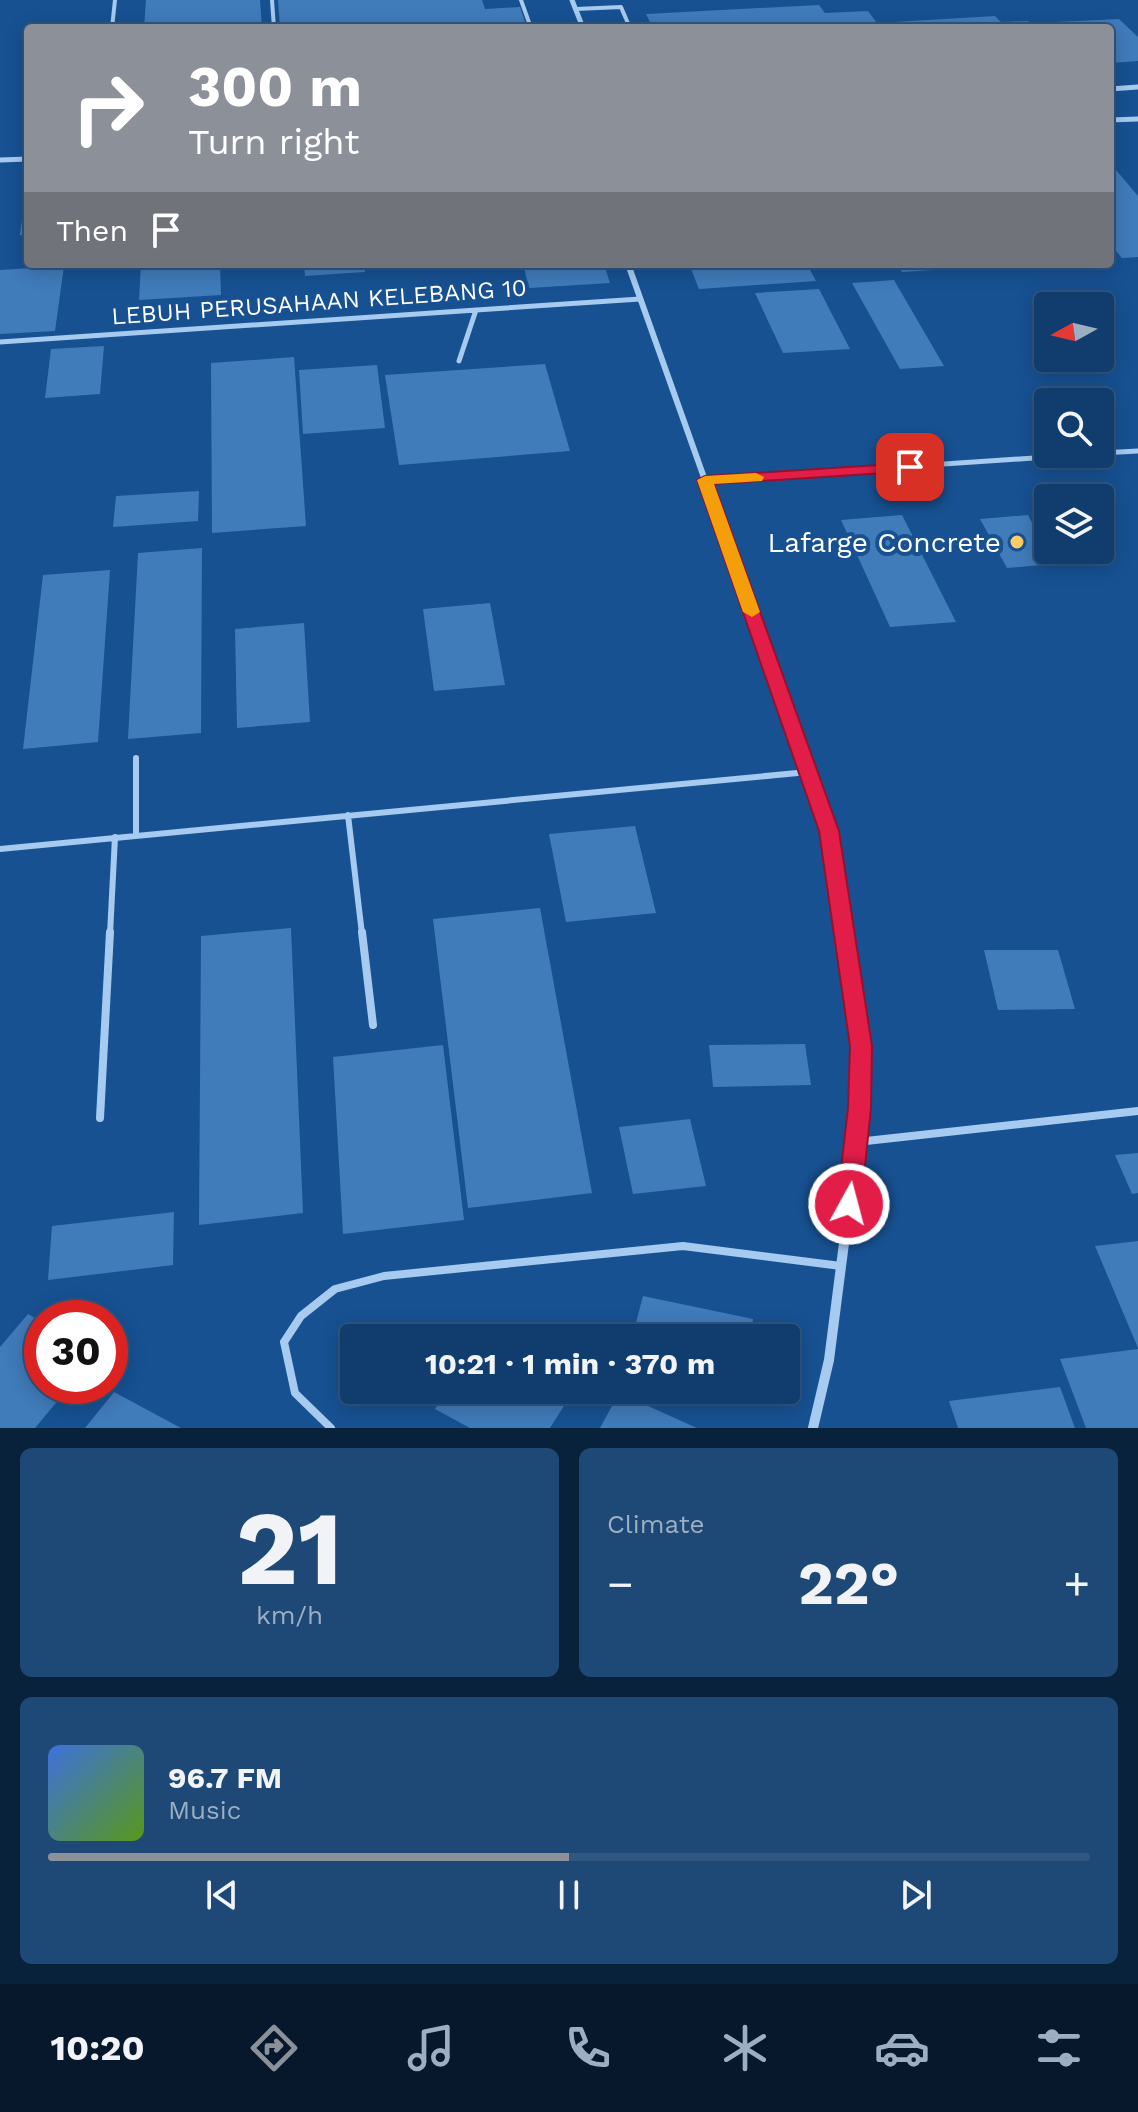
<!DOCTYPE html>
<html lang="en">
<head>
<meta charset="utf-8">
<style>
  body { margin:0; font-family:"Work Sans",sans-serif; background:#1e4876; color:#f1f3f6; height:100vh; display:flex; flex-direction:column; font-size:30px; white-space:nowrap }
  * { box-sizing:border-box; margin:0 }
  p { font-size:26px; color:#9caec2 }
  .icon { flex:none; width:44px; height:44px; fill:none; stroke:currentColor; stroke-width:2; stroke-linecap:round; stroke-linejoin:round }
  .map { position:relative; height:1428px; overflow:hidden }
  .sheet { display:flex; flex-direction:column; gap:20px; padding:20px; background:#09223c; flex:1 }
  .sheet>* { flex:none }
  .banner { position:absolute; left:24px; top:24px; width:1090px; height:244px; border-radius:8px; box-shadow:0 4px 20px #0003,0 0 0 2px #305681; background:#8c9099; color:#fff; overflow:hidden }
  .needle { width:52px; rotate:262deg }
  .controls { position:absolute; left:1034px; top:292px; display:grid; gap:16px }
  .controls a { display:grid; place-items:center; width:80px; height:80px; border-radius:8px; background:#113d6e; box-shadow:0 4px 20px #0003,0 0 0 2px #305681; font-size:40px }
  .speed { position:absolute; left:24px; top:1300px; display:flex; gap:16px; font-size:40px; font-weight:700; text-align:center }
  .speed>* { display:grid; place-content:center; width:104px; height:104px; border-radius:50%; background:#113d6e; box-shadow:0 4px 20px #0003,0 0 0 2px #305681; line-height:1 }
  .speed .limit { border:12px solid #d22; background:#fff; color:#111 }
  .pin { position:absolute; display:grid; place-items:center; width:68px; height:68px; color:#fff; margin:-34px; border-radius:16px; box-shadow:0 4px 12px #0006 }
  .me { position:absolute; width:88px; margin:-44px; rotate:7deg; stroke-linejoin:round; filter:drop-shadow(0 0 6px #0008) }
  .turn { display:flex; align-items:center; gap:28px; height:168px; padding:0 32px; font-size:36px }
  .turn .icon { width:104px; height:104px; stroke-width:2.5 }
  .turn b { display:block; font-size:56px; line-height:68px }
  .then { display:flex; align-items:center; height:76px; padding:0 32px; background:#0003; gap:16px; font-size:30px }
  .big { font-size:60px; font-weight:700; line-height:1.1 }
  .sheet .widget { flex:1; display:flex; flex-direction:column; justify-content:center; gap:12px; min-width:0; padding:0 28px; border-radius:12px; background:#1e4876 }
  .sheet .dial { align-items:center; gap:0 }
  .dial b { font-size:104px; line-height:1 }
  .song { display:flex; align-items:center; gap:24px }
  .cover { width:96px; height:96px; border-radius:12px; background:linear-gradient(135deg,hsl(220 70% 55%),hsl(90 70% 35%)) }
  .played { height:8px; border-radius:4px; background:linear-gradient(90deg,#8c9099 50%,#305681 50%) }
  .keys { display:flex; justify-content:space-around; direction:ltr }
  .heat { display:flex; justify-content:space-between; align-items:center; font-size:44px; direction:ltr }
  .sheet .tiles { flex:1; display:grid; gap:20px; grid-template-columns:1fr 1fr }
  .widget:last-child { grid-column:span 2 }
  .trip { position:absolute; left:340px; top:1324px; width:460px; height:80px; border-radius:8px; background:#113d6e; box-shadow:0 4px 20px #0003,0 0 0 2px #305681; font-weight:700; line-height:80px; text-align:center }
  .tab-bar { display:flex; height:128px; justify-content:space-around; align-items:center; background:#07182c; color:#9caec2 }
  .tab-bar .icon { width:56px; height:56px }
  .tab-bar .on { color:#8c9099 }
  .tab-bar b { font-size:36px; color:#f1f3f6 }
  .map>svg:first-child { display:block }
</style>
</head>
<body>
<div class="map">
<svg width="1138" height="1428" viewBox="0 0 1138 1428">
  <rect width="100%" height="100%" fill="#175192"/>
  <path fill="#407bba" d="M146 0H260L262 28H144Z
    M278 0H482L485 9 520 7 527 28H280Z
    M819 5 825 13 868 11 877 23 995 16 1001 22 1028 21 1035 28H653L646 14Z
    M1119 19 1138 37V61L1110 63V28H1061L1056 22Z
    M1110 163 1138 196V257L1122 258 1110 244Z
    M25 197H28V235H20Z
    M141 264H220L221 295 139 300Z
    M304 264H364L365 272 305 276Z
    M523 264H604L610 283 529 288Z
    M689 264H807L816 281 699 289Z
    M897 264H962L964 268 902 272Z
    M64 266 55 331 0 334V270Z
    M894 280 944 366 900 369 852 283Z
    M819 289 850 349 783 353 755 293Z
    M104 346 100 394 45 398 51 349Z
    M294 357 306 526 212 533 211 363Z
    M545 364 570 451 399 465 385 375Z
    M377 365 385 428 303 434 299 370Z
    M199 491 198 521 113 527 116 496Z
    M902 515 956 622 890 627 841 520Z
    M1028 515 1053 564 1007 568 980 519Z
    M202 548 201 733 128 739 138 553Z
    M110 570 98 742 23 749 43 575Z
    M490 603 505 685 434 691 423 609Z
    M304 623 310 722 237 728 235 629Z
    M635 826 656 913 566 922 549 834Z
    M540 908 592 1193 468 1208 433 919Z
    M291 928 303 1213 199 1225 201 936Z
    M984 950H1058L1075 1009 998 1010Z
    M805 1044 811 1085 713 1087 709 1045Z
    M443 1045 464 1220 343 1234 333 1057Z
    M690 1119 706 1186 633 1194 619 1127Z
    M1138 1153V1193L1132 1194 1115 1155Z
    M174 1212 173 1265 48 1280 52 1226Z
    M1138 1241V1348L1095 1246Z
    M643 1296 753 1319 750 1338H632Z
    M28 1314 42 1322V1386H70L35 1428H0V1347Z
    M493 1324 521 1338H483Z
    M1138 1349V1428H1086L1060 1359Z
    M1060 1387 1075 1428H958L949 1401Z
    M447 1390H574L550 1428H470L435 1409Z
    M699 1390H740L738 1400Z
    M114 1392 181 1428H85Z
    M619 1393 697 1428H600Z"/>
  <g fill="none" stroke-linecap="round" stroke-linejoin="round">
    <path stroke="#a6caf0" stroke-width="4" d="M272 0 274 28
      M521 0 531 28
      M576 9 621 7 630 28
      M112 28 115 0"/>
    <path stroke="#a6caf0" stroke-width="5" d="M0 342 640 299
      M459 361 476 310
      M1100 453 1138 451
      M705 480 1093 454"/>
    <path stroke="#a6caf0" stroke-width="6" d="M136 758V835
      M348 815 362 934
      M0 849 808 772
      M110 934 115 837"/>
    <path stroke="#a6caf0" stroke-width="8" d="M362 932 373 1025
      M100 1118 110 932
      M857 1142 1138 1111
      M331 1428 295 1393 284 1342 301 1316 335 1289 384 1276 683 1246 841 1266"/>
    <path stroke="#a6caf0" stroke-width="5" d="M572 0 583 28
      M1110 89 1138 87
      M1110 120 1138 119
      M0 160 28 159"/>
    <path stroke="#a6caf0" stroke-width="6" d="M628 264 728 545"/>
    <path stroke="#a6caf0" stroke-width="8" d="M727 543 829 831 844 934"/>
    <path stroke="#a6caf0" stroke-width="10" d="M813 1428 829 1360 857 1142 861 1046 844 932"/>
  </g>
  <path fill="#e11d48" stroke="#92132f" stroke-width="2" d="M910 463 918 467 916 471 714 484 839 831 872 1046 871 1108 861 1204 857 1211 849 1214 840 1211 837 1204 848 1108 850 1046 819 831 697 480 705 476Z"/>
  <path fill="#f59e0b" d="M756 473 764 477 762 481 714 484 760 612 752 617 743 612 697 480 705 476Z"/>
  <circle fill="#ffcd65" stroke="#175192" stroke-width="3" cx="1017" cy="542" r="8"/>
  <g text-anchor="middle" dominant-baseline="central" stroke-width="8" stroke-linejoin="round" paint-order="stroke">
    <g font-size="24" fill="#fff" stroke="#175192">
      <text transform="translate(319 302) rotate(-4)">LEBUH PERUSAHAAN KELEBANG 10</text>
    </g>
    <g font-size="28" fill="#fff" stroke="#175192" text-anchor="end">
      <text x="1001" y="542">Lafarge Concrete</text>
    </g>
  </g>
</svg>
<div class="controls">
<a><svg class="needle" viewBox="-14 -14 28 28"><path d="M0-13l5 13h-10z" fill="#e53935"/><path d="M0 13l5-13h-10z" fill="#9caec2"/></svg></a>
<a><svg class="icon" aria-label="search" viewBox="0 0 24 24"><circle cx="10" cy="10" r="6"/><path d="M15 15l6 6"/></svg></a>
<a><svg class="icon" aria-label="layers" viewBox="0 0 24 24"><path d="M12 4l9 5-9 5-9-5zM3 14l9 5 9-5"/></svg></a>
</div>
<div class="speed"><div class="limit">30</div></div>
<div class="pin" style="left:910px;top:467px;background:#d93025"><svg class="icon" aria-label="arrive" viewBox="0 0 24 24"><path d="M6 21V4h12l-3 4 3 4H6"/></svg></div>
<svg class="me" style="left:849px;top:1204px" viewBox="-20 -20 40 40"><circle r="17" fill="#e11d48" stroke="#fff" stroke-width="3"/><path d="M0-11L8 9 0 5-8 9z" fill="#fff"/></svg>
<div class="trip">10:21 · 1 min · 370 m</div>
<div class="banner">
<div class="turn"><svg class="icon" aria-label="right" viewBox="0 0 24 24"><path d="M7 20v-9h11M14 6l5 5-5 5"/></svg><div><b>300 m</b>Turn right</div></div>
<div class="then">Then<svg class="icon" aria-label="arrive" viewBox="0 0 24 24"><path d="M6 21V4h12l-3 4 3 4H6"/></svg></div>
</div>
</div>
<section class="sheet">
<div class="tiles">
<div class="widget dial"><b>21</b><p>km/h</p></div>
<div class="widget"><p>Climate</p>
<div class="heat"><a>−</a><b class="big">22°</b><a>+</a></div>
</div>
<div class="widget">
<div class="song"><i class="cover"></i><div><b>96.7 FM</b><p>Music</p></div></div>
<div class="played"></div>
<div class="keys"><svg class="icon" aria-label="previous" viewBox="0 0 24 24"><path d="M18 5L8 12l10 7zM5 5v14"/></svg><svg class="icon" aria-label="pause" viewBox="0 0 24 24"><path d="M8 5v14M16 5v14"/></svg><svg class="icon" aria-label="next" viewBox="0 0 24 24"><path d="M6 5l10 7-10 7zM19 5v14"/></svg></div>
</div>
</div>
</section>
<nav class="tab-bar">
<b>10:20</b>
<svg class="icon on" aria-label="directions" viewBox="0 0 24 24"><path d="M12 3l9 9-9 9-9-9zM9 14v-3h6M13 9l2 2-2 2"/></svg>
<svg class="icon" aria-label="music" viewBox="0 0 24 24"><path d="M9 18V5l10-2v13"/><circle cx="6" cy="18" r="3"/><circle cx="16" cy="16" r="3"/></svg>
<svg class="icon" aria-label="phone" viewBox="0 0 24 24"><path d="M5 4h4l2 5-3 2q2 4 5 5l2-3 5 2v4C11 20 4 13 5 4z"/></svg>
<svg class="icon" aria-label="climate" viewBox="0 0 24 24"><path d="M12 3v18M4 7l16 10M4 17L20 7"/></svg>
<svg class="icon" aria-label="car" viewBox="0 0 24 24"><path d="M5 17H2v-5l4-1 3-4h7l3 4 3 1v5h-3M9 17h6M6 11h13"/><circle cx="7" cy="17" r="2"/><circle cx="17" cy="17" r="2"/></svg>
<svg class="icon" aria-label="filters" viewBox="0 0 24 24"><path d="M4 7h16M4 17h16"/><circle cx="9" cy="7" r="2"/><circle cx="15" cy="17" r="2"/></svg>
</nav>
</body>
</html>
